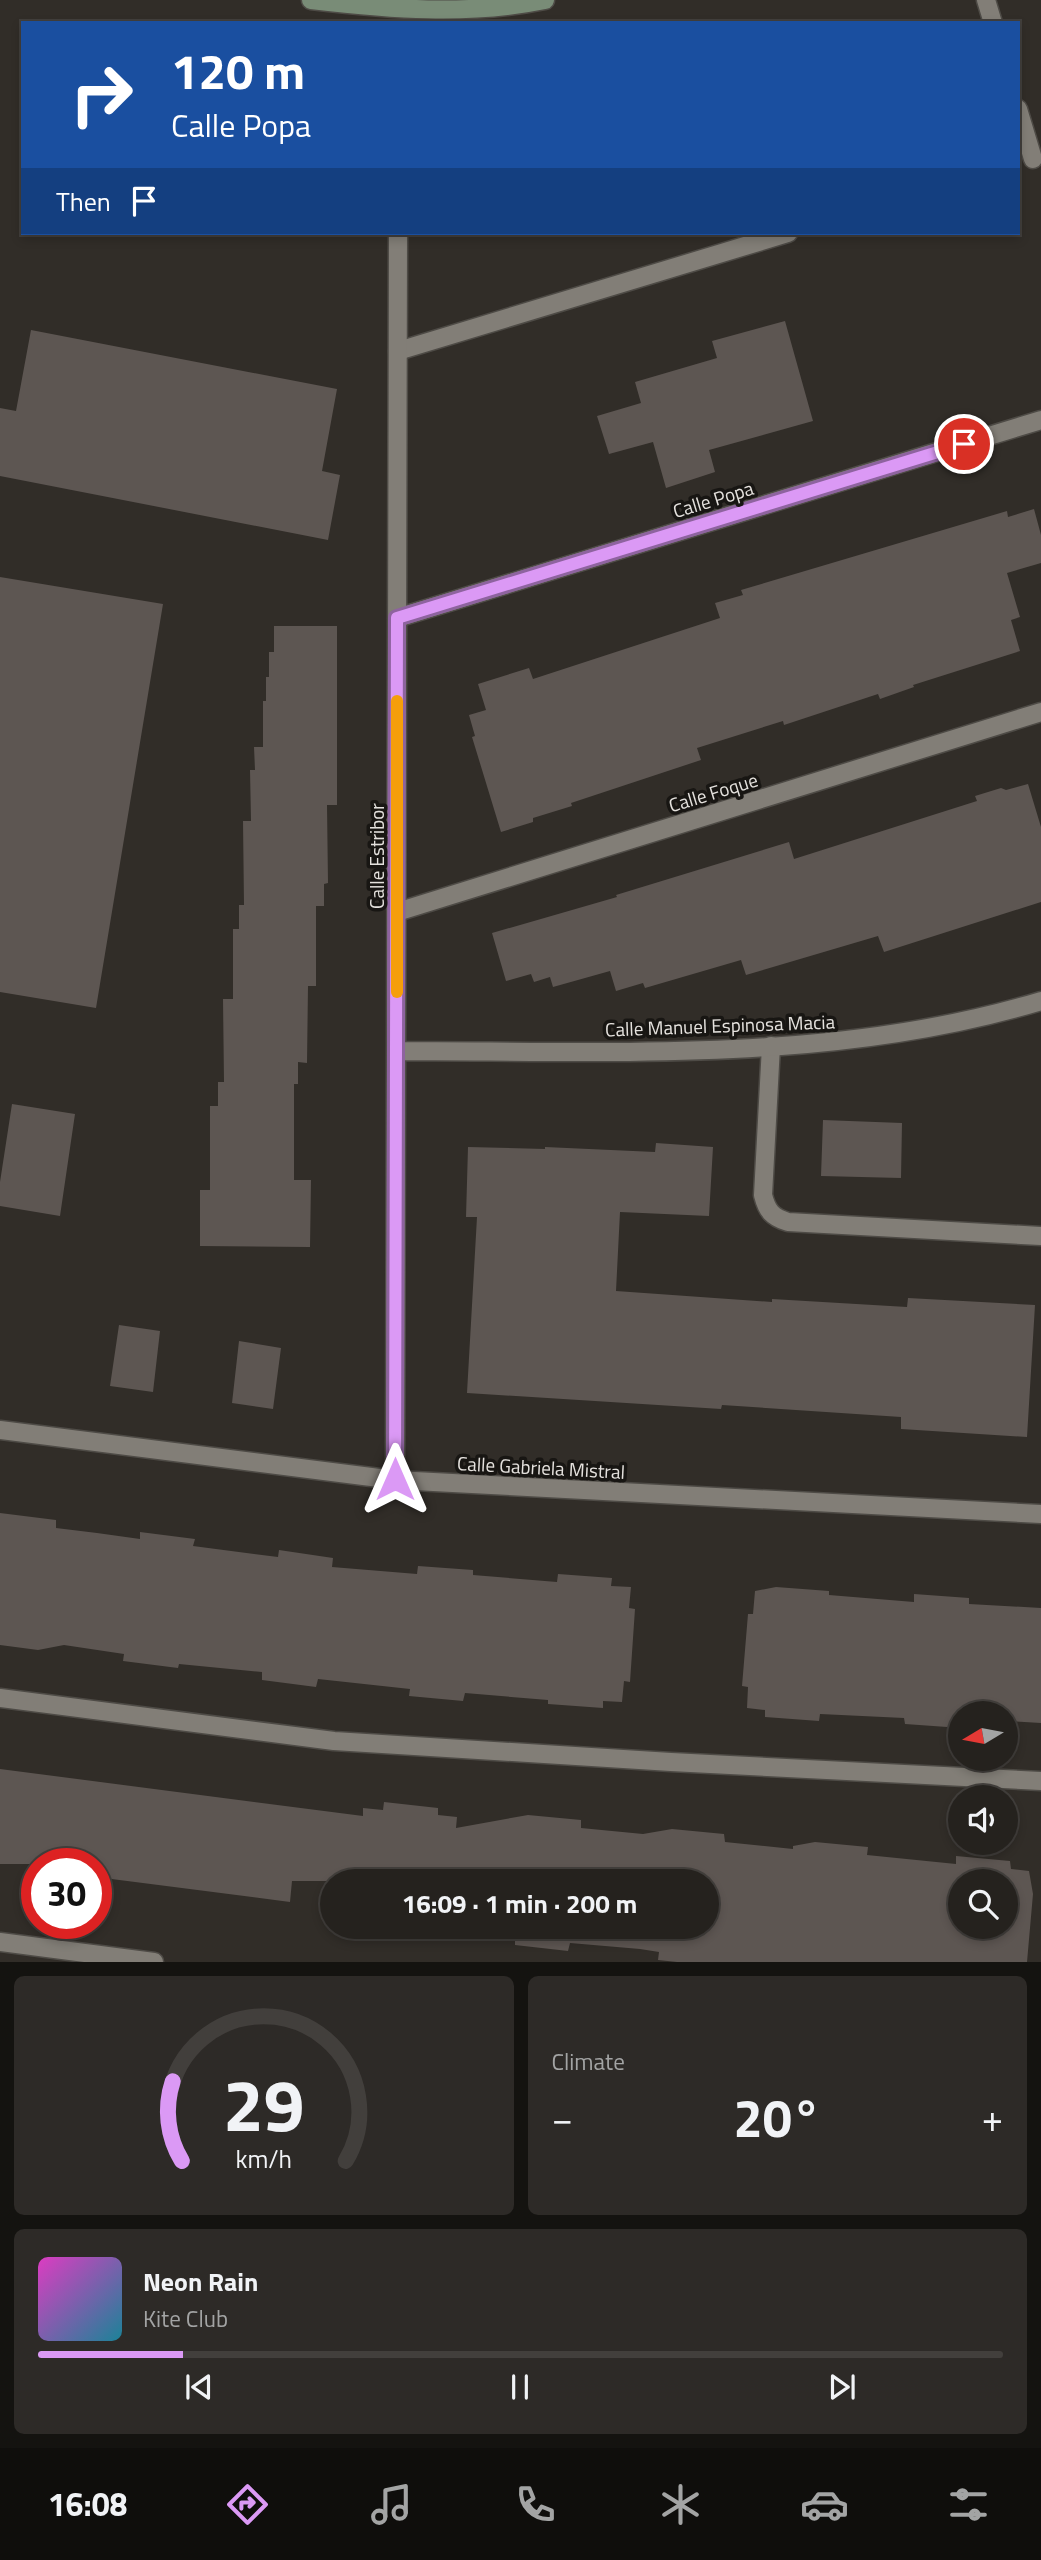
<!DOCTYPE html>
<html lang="en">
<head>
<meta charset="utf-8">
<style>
  body { margin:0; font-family:"Titillium Web",sans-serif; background:#2d2a27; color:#f1f3f6; height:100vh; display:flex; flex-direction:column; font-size:26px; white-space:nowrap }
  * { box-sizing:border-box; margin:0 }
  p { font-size:23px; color:#a3a4a4 }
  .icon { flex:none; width:38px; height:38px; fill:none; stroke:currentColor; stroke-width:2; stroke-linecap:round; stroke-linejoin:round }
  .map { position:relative; height:1962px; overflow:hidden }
  .side { display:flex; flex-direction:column; gap:14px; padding:14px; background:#141310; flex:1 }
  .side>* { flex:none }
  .top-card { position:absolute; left:21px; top:21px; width:999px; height:214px; border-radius:0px; box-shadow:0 4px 10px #0003,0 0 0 2px #423f3c; background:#1a4fa0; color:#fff; overflow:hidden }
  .needle { width:46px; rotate:260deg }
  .tools { position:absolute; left:948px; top:1701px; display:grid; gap:14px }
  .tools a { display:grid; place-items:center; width:70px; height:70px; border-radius:50%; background:#25221e; box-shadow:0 4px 10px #0003,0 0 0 2px #423f3c; font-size:35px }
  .speed { position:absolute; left:21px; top:1848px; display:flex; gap:14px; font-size:35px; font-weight:700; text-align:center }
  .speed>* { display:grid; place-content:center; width:91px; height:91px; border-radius:50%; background:#25221e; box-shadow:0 4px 10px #0003,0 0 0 2px #423f3c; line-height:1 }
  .speed .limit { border:10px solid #d22; background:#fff; color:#111 }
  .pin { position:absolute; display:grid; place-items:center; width:60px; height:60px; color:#fff; margin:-30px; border:4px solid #fff; border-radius:50%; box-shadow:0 2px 7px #0007 }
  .me { position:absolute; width:77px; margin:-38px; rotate:0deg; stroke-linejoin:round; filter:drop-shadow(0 0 5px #0008) }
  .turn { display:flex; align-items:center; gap:24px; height:147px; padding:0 35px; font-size:32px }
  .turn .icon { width:91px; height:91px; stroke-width:2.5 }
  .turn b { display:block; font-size:49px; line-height:60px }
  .then { display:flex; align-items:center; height:66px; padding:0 35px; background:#0003; gap:14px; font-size:26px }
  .big { font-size:52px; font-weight:700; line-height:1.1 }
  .side .widget { flex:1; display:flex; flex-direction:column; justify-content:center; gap:10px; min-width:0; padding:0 24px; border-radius:10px; background:#2d2a27 }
  .side .dial { align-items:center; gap:0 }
  .dial svg { height:182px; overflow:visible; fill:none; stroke:#423f3c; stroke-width:7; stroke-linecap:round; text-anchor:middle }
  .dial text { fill:#f1f3f6; stroke:none }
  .song { display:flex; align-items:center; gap:21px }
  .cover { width:84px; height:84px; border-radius:10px; background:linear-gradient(135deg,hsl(310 70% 55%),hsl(190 70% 35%)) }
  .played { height:7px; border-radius:4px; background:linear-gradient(90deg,#db99f5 15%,#423f3c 15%) }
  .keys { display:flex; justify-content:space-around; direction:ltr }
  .heat { display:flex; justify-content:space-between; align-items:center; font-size:38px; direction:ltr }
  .side .tiles { flex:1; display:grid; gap:14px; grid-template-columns:1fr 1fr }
  .widget:last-child { grid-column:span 2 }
  .trip { position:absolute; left:320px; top:1869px; width:399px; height:70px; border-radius:35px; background:#25221e; box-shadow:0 4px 10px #0003,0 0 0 2px #423f3c; font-weight:700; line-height:70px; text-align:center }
  .dock { display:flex; height:112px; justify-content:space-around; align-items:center; background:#0f0e0c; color:#a3a4a4 }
  .dock .icon { width:49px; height:49px }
  .dock .current { color:#db99f5 }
  .dock b { font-size:32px; color:#f1f3f6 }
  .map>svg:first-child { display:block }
</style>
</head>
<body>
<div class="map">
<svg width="1041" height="1962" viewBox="0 0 1041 1962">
  <rect width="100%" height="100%" fill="#312d28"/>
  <path fill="#5d5652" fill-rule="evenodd" d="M785 321 813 421 709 450 715 472 666 488 653 442 609 454 597 416 641 403 635 382 717 358 712 341Z
    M31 330 337 389 322 471 340 475 328 540 0 476V408L16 411Z
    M1034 509 1041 535V563L1007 573 1020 617 1011 620 1020 651 913 685 914 687 880 699 878 694 784 725 783 721 697 748 701 760 571 803 572 806 533 818V822L501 832 472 737 475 736 469 715 486 710 478 684 529 668 533 679 720 618 715 603 743 595 741 590 1007 511 1008 517Z
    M0 577 163 604 96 1008 0 992Z
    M274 626H337V805H327L328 883 324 884V906H316V986H308L307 1063 298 1062V1084H294V1180H311L310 1247 200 1246V1190H210V1106H218V1082H224L223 999H233V929H239V905H244L243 821H251L250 770H255L254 747H263V701H266V677H269V652H274Z
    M1028 784 1041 827V902L884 952 878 936 746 975 741 960 645 988 643 983 616 991 610 971 553 987 550 977 534 982 531 974 506 981 492 933 617 897 616 895 789 842 794 859 977 801 975 796 1001 788 1006 790Z
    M12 1104 75 1114 60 1216 0 1206V1182Z
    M823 1120 902 1123 901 1178 821 1176Z
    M656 1143 713 1147 709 1216 620 1212 616 1291 772 1302V1299L907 1307 908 1298 1035 1305 1027 1437 901 1429V1417L722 1405 721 1409 467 1393 477 1217H466L468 1147 545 1149V1147L655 1152Z
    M119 1325 160 1331 153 1392 110 1386Z
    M239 1341 281 1348 273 1409 232 1403Z
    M0 1513 56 1520V1528L97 1533 140 1539V1532L195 1539 193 1546 278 1557 279 1550 333 1558 332 1567 417 1574 418 1566 473 1570V1575L557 1582 558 1574 612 1578 611 1586 631 1587 629 1608 635 1609 630 1682 624 1681 622 1702 603 1701V1708L548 1704V1700L465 1693 463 1701 409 1696 410 1689 318 1679 316 1687 262 1680V1672L179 1664 178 1668 123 1661 124 1654 64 1645 38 1650 0 1645Z
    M776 1587 829 1591V1595L914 1602V1594L969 1598V1604L1041 1608V1723L1006 1721V1713H961V1728L905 1724 904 1718 820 1714 819 1721 765 1717V1710L747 1708 748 1687 742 1686 748 1614H753L755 1591Z
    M0 1769 363 1816V1808L383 1810 384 1802 438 1808V1815L457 1817 456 1828 528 1815 581 1820V1828L643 1834 672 1829 724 1834 725 1842 793 1849V1846L815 1842 868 1847 867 1855 956 1864V1856L1010 1861 1011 1869 1029 1871 1033 1894 1027 1962H677L658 1960 659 1952 640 1949 570 1943 568 1951 515 1945V1938L427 1930 425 1937 371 1932 372 1927H707V1881H292L290 1902 96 1877V1864H0ZM961 1881H1006V1927H961Z"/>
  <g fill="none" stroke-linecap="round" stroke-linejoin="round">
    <defs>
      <path id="service" d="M986 0 993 23
        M1018 109 1033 159
        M398 351 788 233
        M771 1046 763 1195C767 1211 772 1217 788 1222L1041 1236
        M0 1698 334 1741 671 1762 1041 1781
        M0 1942 154 1962"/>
      <path id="minor" d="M397 618 1041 420
        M397 912 1041 712
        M396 1051C611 1051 833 1064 1041 1001
        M0 1430 395 1480 1041 1514
        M395 1480 398 233"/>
      <path id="secondary" d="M311 0C389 9 467 16 545 0"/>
    </defs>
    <use href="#service" stroke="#4e4b46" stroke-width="21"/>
    <use href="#minor" stroke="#4e4b46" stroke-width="21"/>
    <use href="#secondary" stroke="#4e4b46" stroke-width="21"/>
    <use href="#service" stroke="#827e77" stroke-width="18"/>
    <use href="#minor" stroke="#827e77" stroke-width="18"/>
    <use href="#secondary" stroke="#798c77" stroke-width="18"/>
  </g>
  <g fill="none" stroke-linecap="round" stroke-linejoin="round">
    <defs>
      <path id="route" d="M395 1479 397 618 964 444"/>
    </defs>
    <use href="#route" stroke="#8e639f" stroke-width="18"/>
    <use href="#route" stroke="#db99f5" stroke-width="12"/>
    <path stroke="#f59e0b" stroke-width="12" d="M397 992V701"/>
  </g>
  <g text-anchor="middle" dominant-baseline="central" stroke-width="7" stroke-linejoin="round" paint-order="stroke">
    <g font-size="19" fill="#e5e2de" stroke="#181613">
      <text transform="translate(713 499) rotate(-17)">Calle Popa</text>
      <text transform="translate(713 792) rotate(-17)">Calle Foque</text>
      <text transform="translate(376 856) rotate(-90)">Calle Estribor</text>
      <text transform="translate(720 1025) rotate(-2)">Calle Manuel Espinosa Macia</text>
      <text transform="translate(541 1467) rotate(3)">Calle Gabriela Mistral</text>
    </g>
  </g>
</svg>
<div class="tools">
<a><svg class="needle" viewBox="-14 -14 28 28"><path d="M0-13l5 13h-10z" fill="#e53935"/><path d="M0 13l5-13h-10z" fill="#a3a4a4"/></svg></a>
<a><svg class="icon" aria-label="sound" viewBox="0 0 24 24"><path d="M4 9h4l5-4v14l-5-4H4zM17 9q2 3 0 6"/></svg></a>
<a><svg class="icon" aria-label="search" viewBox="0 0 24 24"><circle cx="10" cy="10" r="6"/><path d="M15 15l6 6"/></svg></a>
</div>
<div class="speed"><div class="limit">30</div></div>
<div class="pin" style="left:964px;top:444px;background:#d93025"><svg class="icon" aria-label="arrive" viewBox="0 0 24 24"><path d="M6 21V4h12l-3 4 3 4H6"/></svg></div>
<svg class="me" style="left:395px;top:1479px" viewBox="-20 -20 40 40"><path d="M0-17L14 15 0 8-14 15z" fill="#db99f5" stroke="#fff" stroke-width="4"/></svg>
<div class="trip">16:09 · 1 min · 200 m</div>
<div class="top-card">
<div class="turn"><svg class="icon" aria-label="right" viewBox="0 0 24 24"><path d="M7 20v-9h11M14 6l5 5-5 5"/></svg><div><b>120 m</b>Calle Popa</div></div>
<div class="then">Then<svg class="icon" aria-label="arrive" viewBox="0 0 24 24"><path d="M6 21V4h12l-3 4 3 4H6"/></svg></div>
</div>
</div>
<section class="side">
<div class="tiles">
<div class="widget dial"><svg viewBox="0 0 100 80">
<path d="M14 69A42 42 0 1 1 86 69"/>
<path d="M14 69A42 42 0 0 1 10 34" stroke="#db99f5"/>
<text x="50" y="56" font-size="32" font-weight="700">29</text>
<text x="50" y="72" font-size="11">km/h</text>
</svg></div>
<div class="widget"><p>Climate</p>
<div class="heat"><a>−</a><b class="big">20°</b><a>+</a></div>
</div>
<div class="widget">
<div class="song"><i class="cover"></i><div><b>Neon Rain</b><p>Kite Club</p></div></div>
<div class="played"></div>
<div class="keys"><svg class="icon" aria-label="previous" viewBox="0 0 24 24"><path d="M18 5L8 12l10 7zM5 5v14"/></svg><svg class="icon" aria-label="pause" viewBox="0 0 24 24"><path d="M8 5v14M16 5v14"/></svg><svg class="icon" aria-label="next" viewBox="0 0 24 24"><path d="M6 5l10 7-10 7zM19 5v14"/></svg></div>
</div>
</div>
</section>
<nav class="dock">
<b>16:08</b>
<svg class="icon current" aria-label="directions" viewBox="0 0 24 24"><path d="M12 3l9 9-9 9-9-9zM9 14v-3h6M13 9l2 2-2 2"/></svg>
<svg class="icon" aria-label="music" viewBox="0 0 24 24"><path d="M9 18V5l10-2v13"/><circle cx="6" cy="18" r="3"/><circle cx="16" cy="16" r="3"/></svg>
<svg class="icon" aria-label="phone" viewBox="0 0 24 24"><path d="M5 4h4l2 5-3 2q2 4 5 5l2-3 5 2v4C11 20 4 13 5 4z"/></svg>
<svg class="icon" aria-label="climate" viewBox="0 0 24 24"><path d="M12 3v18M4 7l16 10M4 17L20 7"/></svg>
<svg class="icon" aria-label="car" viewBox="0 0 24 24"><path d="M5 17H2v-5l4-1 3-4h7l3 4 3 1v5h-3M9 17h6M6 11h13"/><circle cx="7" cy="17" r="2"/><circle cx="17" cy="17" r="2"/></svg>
<svg class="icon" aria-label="filters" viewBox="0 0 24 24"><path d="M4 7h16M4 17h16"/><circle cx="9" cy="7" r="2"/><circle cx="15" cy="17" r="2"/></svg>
</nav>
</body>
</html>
